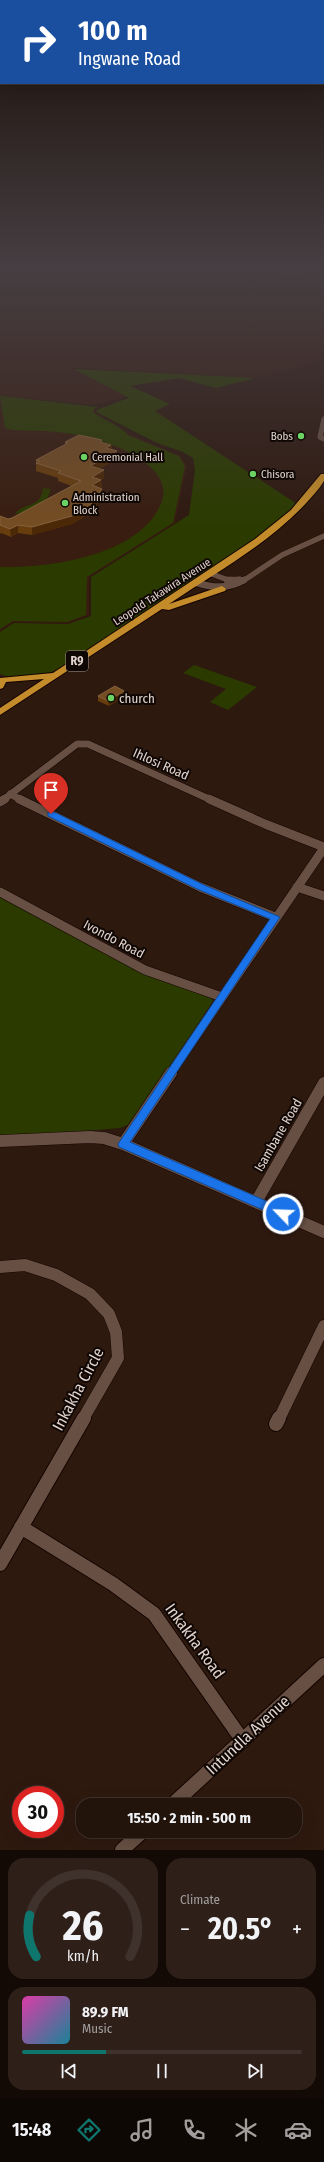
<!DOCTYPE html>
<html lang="en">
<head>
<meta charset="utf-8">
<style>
  body { margin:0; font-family:"Fira Sans Condensed",sans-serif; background:#2e2019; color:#f1f3f6; height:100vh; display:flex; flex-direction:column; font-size:15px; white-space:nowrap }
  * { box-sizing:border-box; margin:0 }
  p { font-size:13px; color:#a29e9d }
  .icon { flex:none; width:22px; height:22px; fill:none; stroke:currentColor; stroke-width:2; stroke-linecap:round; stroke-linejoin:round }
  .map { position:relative; height:1850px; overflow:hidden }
  .sheet { display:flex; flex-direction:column; gap:8px; padding:8px; background:#130a06; flex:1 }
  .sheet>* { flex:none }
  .guide { position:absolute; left:0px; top:0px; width:324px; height:84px; box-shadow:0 4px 16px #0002,0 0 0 1px #3f322c; background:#1a4fa0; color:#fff; overflow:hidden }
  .speed { position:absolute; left:12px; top:1786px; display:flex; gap:8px; font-size:20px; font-weight:700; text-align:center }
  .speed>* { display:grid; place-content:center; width:52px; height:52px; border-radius:50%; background:#22130b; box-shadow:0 4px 16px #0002,0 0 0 1px #3f322c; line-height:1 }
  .speed .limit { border:6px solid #d22; background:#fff; color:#111 }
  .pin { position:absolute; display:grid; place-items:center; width:34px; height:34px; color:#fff; margin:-41px -17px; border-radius:50% 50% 50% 0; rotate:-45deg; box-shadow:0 0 4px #0007 }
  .pin .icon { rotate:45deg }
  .me { position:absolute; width:44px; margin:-22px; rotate:294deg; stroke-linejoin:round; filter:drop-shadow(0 0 3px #0008) }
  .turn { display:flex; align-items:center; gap:14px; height:84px; padding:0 12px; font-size:18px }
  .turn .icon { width:52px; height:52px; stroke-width:2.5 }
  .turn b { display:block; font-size:28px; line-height:34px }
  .big { font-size:30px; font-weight:700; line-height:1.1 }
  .sheet .card { flex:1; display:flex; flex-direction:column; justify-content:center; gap:6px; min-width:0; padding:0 14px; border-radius:16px; background:#2e2019 }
  .sheet .dial { align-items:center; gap:0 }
  .dial svg { height:104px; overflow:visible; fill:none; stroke:#3f322c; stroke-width:7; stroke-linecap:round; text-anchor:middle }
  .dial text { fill:#f1f3f6; stroke:none }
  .song { display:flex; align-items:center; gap:12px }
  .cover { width:48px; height:48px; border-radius:6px; background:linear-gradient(135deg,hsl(320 70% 55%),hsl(190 70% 35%)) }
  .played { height:4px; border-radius:2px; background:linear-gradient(90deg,#0f766e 30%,#3f322c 30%) }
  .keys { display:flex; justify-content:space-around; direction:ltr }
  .heat { display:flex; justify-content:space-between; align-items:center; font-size:22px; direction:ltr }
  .sheet .tiles { flex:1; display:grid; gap:8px; grid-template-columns:1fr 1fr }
  .card:last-child { grid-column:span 2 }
  .trip { position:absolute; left:76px; top:1798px; width:226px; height:40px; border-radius:16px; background:#22130b; box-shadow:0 4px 16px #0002,0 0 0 1px #3f322c; font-weight:700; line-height:40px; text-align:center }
  .tab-bar { display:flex; height:64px; justify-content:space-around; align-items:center; background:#0e0804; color:#a29e9d }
  .tab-bar .icon { width:28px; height:28px }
  .tab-bar .selected { color:#0f766e }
  .tab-bar b { font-size:18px; color:#f1f3f6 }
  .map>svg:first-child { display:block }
</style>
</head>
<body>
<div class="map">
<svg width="324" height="1850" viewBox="0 0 324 1850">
  <rect width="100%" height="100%" fill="#2e190f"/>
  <path fill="#381d10" d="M0 266H235L244 272 254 274 275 273 324 284V343L321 360 260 378 73 368 126 397 95 405 9 397 105 424 180 456 187 466 175 523 89 577V615L67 623 13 622 0 631Z"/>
  <path fill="#2b3b00" d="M237 266H324V284L275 272 255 273Z
    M74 369 256 378 216 388 179 378 130 386 170 404 155 411 297 504 259 536 58 669C42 677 17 682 0 674V632L14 623 68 624 91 616V577L189 515 195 470 193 458 183 452 157 443 98 413 96 411 99 409 129 398Z
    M0 396 99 407 95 408 93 412C104 421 119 424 128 435L179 456 185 466 173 523 87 577 86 615 67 622 13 621 0 629V567C50 568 142 556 162 501 168 483 154 468 140 459 113 441 77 433 45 431 32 430 17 432 5 428Z
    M43 488 51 489 46 502 28 512 15 514C25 501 40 510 43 488Z
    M194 665 257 687 228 710 210 702 226 689 183 673Z
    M0 896 211 998 213 1001 137 1117 130 1124 120 1128 0 1138Z"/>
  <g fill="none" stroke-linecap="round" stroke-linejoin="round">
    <defs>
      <path id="street-far4" d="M324 419 320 437 324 439
        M212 574 228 580 240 579
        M243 581 282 555 324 536"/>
      <path id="street-far3" d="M227 580H232
        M197 583C214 588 228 589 244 580
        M10 794 21 800
        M3 800 77 744H88L211 800"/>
      <path id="street-far2" d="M19 799 200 887 275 917
        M209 799 265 824 324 847
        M0 802 5 799
        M297 887 324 896
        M0 892 145 970 222 997
        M170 1074 324 848"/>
      <path id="street-far1" d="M0 1141 90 1137 104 1138 123 1144 324 1232
        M123 1144 171 1073
        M256 1202 324 1083
        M0 1267 25 1265 56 1275 90 1294 109 1314 116 1332 118 1358 83 1419
        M279 1419 324 1326"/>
      <path id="street" d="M276 1424 279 1418
        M21 1527 113 1584 154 1614 243 1741
        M0 1564 84 1418
        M172 1805 324 1665
        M122 1850 143 1831"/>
      <path id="highway" d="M321 474H324V481L320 487C280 538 221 569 169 604L222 586 226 589 225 591 169 610 162 609 0 715V708L44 679 6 682 3 688 0 689V678L53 673 255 539 291 510Z"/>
    </defs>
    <use href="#street-far4" stroke="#150400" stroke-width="6"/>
    <use href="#street-far3" stroke="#150400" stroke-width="8"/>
    <use href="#street-far2" stroke="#150400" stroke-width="10"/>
    <use href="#street-far1" stroke="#150400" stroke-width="13"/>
    <use href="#street" stroke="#150400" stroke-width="16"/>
    <use href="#highway" stroke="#150400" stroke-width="2"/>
    <use href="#street-far4" stroke="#674f43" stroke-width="5.5"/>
    <use href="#street-far3" stroke="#674f43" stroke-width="7"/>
    <use href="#street-far2" stroke="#674f43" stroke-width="9"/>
    <use href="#street-far1" stroke="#674f43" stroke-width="12"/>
    <use href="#street" stroke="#674f43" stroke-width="14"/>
    <use href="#highway" fill="#c38b2a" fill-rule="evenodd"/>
  </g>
  <path fill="#683d0e" d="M102 440V443L111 445 112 450 117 459 99 469 104 470V478L101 480 102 488 101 489 102 497 92 512 72 524 32 535 18 533 11 537 1 533 0 534V516L8 519 12 518 72 486 58 481V478L36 471V460L65 445V442Z
    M124 691V696L109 706 98 701V696Z"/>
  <path fill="#4b2806" d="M111 445 112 453 106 448Z
    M117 451V459L90 474V466Z
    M104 470V478L92 485V477Z
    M101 480 102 488 92 493V485Z
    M102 489V497L92 512 72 524 32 535V527Z
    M18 525V533L11 537 10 529Z
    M124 691V696L109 706 108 701Z"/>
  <path fill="#754d23" stroke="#86623e" d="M79 435 102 440 100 442 111 445 106 448 117 451 90 466 104 470 92 477 101 480 92 485 102 489 91 504 72 516 32 527 18 525 10 529 0 525V516L8 519 12 518 81 481 58 473 61 471 36 463 40 461 36 460 68 443 65 442Z
    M115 686 124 691 108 701 98 696Z"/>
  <linearGradient id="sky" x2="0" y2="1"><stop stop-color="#190e08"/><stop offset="0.51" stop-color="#463e42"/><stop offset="1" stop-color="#463e42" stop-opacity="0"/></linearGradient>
  <rect width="324" height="525" fill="url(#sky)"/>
  <path fill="#1a73e8" stroke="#114b97" d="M48 812H54L204 885 280 917 130 1142 287 1210 289 1214 287 1217H279L119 1147 118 1144 270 919 197 889 48 816Z"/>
  <g fill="#6ad363" stroke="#0f0704" stroke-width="1.5">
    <circle cx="301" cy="436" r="4"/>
    <circle cx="84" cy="457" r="4"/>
    <circle cx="253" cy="474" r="4"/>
    <circle cx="65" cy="503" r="4"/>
    <circle cx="111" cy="698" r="4"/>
  </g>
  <g text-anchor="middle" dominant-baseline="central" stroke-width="4" stroke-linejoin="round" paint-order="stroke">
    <g font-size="11" fill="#e2d3cd" stroke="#0f0704" text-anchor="start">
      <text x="293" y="436" text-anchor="end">Bobs</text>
      <text x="92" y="457">Ceremonial Hall</text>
      <text x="261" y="474">Chisora</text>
      <text x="73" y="497">Administration<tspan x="73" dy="13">Block</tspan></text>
    </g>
    <g font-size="11" fill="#e2d3cd" stroke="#0f0704">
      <text transform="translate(162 592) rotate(-33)">Leopold Takawira Avenue</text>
    </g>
    <rect fill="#0f0704" stroke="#a39691" stroke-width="1" x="66" y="651" width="22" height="20" rx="3"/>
    <g font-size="12" font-weight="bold" fill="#e2d3cd">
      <text x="77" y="661">R9</text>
    </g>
    <g font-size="13" fill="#e2d3cd" stroke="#0f0704" text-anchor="start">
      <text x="119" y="698">church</text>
    </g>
    <g font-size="13" fill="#e2d3cd" stroke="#0f0704">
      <text transform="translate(161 764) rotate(24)">Ihlosi Road</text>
      <text transform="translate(114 939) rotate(28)">Ivondo Road</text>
      <text transform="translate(278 1135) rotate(-60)">Isambane Road</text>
    </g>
    <g font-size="16" fill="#e2d3cd" stroke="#0f0704">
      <text transform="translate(78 1389) rotate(-62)">Inkakha Circle</text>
      <text transform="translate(195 1641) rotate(54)">Inkakha Road</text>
      <text transform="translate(248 1735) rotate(-43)">Intundla Avenue</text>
    </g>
  </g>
</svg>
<div class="speed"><div class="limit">30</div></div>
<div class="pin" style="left:51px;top:814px;background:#d93025"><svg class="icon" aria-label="arrive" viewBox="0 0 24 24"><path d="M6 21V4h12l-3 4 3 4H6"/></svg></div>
<svg class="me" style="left:283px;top:1214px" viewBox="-20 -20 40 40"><circle r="17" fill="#1a73e8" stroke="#fff" stroke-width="3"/><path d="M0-11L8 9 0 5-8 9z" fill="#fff"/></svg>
<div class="trip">15:50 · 2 min · 500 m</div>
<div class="guide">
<div class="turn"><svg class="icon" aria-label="right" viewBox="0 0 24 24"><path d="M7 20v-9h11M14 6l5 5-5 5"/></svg><div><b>100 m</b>Ingwane Road</div></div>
</div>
</div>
<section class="sheet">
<div class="tiles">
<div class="card dial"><svg viewBox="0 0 100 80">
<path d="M14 69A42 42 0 1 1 86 69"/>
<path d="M14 69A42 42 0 0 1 9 37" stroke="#0f766e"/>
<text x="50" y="56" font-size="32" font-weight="700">26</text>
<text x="50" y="72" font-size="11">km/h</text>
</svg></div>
<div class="card"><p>Climate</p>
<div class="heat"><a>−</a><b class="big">20.5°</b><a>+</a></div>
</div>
<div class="card">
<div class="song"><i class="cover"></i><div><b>89.9 FM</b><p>Music</p></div></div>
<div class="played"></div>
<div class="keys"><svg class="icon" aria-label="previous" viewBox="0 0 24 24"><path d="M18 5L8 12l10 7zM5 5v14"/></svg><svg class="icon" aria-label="pause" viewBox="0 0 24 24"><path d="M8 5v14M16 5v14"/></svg><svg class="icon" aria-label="next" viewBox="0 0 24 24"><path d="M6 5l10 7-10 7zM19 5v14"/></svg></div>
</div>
</div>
</section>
<nav class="tab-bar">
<b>15:48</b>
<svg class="icon selected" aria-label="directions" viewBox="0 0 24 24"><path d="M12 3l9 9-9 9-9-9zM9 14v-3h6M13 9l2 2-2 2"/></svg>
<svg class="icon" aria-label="music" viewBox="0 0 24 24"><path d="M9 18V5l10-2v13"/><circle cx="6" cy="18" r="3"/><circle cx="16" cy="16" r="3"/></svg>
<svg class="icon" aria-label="phone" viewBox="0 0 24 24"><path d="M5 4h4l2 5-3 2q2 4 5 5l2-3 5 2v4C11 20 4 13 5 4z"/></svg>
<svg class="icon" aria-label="climate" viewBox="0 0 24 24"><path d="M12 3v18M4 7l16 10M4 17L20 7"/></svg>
<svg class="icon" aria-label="car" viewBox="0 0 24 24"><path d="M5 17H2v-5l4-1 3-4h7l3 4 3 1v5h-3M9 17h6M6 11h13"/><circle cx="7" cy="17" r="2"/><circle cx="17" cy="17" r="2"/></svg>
</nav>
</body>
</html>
